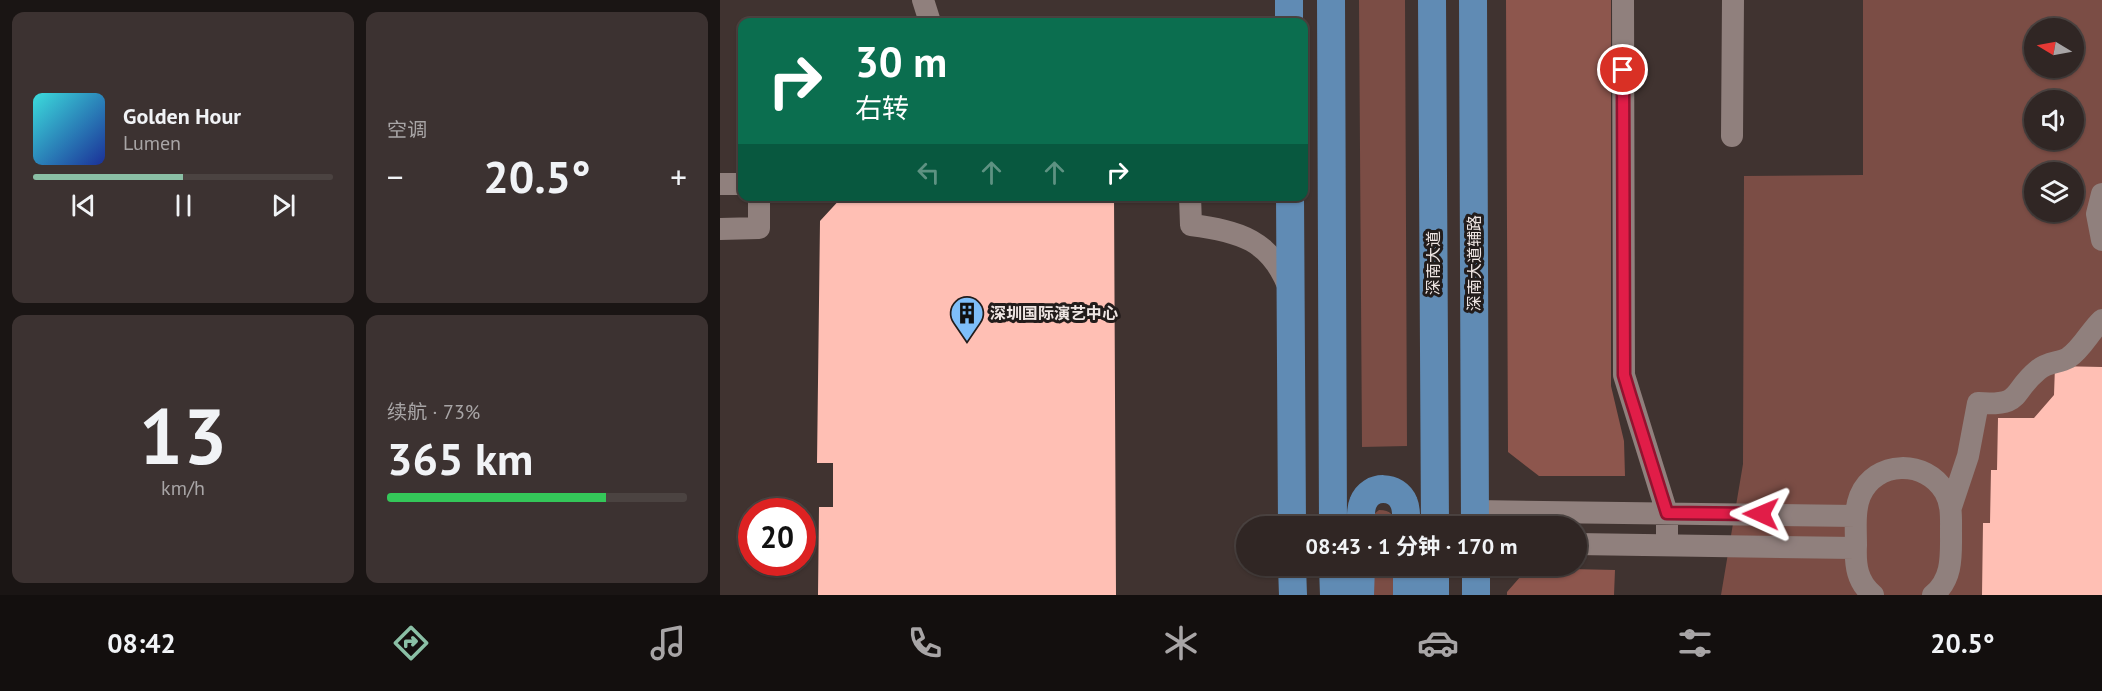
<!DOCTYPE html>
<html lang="zh">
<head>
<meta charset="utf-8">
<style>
  body { margin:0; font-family:"PT Sans","Noto Sans SC",sans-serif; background:#3c3231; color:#f1f3f6; height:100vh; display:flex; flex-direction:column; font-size:22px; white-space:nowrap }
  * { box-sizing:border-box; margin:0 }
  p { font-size:20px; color:#a8a5a6 }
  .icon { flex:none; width:33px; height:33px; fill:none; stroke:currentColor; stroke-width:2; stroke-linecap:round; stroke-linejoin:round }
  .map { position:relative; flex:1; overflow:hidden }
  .drawer { display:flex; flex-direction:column; gap:12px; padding:12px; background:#1a1514; width:720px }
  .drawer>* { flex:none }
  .hud { position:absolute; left:18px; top:18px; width:570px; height:183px; border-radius:12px; box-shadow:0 2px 4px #0004,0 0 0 2px #4b4341; background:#0b6e4f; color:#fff; overflow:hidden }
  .needle { width:39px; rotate:280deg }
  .fabs { position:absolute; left:1304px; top:18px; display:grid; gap:12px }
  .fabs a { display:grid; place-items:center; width:60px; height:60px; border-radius:50%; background:#302624; box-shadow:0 2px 4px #0004,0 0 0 2px #4b4341; font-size:30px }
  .speed { position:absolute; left:18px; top:498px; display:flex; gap:12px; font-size:30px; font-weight:700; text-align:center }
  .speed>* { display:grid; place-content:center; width:78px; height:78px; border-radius:50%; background:#302624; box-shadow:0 2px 4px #0004,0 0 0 2px #4b4341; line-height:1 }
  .speed .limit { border:9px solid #d22; background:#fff; color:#111 }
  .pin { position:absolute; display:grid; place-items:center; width:51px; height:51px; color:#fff; margin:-26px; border:3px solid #fff; border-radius:50%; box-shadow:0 2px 6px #0007 }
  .me { position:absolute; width:66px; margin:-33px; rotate:271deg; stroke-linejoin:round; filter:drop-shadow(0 0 4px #0008) }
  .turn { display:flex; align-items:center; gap:21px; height:126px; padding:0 18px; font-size:27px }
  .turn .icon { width:78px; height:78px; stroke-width:2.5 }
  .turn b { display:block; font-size:42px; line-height:51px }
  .lanes { display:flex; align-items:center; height:57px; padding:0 18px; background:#0003; justify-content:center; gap:30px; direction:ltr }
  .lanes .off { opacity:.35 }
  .big { font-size:45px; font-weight:700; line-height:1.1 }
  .drawer .card { flex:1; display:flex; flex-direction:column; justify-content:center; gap:9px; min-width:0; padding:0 21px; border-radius:12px; background:#3c3231 }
  .drawer .dial { align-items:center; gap:0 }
  .dial b { font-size:78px; line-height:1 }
  .song { display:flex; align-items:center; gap:18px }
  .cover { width:72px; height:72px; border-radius:9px; background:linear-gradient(135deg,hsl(180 70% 55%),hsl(230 70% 35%)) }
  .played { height:6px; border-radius:3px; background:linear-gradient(90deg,#8abfa5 50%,#4b4341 50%) }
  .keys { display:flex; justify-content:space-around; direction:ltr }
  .heat { display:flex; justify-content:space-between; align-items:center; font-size:33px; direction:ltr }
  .charge { height:9px; border-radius:4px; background:linear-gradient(90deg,#34c759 73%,#4b4341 0) }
  .drawer .tiles { flex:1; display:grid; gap:12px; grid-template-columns:repeat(2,1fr) }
  .trip { position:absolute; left:516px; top:516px; width:351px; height:60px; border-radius:30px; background:#302624; box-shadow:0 2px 4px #0004,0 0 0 2px #4b4341; font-weight:700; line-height:60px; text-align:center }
  .tabs { display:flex; height:96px; justify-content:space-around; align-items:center; background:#130f0e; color:#a8a5a6 }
  .tabs .icon { width:42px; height:42px }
  .tabs .selected { color:#8abfa5 }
  .tabs b { font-size:27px; color:#f1f3f6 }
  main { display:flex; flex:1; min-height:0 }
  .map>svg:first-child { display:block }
</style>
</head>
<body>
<main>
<section class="drawer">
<div class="tiles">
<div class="card">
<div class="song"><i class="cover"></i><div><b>Golden Hour</b><p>Lumen</p></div></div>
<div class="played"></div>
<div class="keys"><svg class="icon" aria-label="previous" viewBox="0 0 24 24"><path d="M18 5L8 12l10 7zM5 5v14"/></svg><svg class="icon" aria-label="pause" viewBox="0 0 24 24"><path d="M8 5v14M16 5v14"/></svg><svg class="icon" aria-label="next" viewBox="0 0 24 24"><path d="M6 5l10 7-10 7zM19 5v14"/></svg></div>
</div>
<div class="card"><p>空调</p>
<div class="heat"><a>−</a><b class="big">20.5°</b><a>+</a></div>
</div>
<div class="card dial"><b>13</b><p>km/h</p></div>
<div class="card"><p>续航 · 73%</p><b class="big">365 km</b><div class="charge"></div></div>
</div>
</section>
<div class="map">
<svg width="1382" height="595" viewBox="0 0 1382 595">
  <rect width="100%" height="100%" fill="#403330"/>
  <path fill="#7b4d45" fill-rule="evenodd" d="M639 0H685L687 446 642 447Z
    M1143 0H1382V595H1001L1023 464 1024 176 1143 175ZM1314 28H1353V68H1314ZM1314 100H1353V140H1314ZM1314 172H1353V212H1314Z
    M659 510C671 510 674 515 677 526H651L654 514Z
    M651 566H677V595H651Z"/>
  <path fill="#8d564d" d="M786 0H891V386L904 441 905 476H819L788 452Z
    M808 568 895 570 894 595H787V592Z"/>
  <path fill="#ffbfb4" d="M123 196H394L396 595H98L99 507H113V463H97L100 221Z
    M1335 366 1382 367V595H1262L1263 523H1270L1271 470H1277L1278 418H1314L1334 395Z"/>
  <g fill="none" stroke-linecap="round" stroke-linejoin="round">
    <path stroke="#90807d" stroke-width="22" d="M203 0 210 22
      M903 0 904 375 947 513V545
      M1012 136 1013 0
      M0 184H22
      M1382 194 1377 214 1382 240
      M470 196 471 225C519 231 551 240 569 288
      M0 229 39 228V196
      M1231 507 1248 456 1258 403C1304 406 1290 393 1318 370 1327 362 1339 363 1348 358 1362 349 1370 331 1382 320
      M755 511 1136 516
      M856 544 1135 548
      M1153 595C1137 582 1135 565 1136 545 1136 529 1134 511 1140 496 1155 460 1206 459 1225 492 1232 504 1231 518 1231 532 1231 555 1233 579 1213 595"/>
    <path stroke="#608bb4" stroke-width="28" d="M569 0V22
      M611 0 613 526
      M712 0 715 526
      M753 0 755 526
      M570 196 572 526
      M641 526C641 519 640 510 643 503 650 484 677 485 684 503 687 510 686 519 686 526
      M572 566 573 595
      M613 566 614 595
      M687 566V595
      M715 566V595
      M756 566V595
      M640 595 641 566"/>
  </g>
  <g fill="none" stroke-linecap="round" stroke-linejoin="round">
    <defs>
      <path id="route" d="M903 70 904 375 910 395 947 513 1041 514"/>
    </defs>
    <use href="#route" stroke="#92132f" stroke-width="15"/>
    <use href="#route" stroke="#e11d48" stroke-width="10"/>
  </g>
  <defs>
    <symbol id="building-pin" viewBox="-11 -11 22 30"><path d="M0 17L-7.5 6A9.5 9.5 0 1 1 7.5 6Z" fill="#7ebef9" stroke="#221c1b"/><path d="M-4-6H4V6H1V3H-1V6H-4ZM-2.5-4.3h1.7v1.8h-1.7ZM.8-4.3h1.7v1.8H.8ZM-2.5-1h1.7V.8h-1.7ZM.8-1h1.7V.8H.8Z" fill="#111"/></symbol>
  </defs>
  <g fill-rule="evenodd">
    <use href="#building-pin" x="228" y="294" width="38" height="52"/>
  </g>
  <g text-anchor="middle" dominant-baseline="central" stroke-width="6" stroke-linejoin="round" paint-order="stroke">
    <g font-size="16" fill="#efe6e4" stroke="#221c1b">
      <text transform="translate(713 263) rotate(-90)">深南大道</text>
      <text transform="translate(754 263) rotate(-90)">深南大道辅路</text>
    </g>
    <g font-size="16" font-weight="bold" fill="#efe6e4" stroke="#221c1b" text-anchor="start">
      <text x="270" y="313">深圳国际演艺中心</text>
    </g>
  </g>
</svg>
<div class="fabs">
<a><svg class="needle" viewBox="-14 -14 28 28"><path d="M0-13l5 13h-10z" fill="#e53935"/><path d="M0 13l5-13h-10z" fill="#a8a5a6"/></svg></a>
<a><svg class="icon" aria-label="sound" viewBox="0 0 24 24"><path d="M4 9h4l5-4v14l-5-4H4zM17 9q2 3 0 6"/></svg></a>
<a><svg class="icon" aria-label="layers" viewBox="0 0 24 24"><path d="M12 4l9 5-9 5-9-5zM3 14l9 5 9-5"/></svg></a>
</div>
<div class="speed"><div class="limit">20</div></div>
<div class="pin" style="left:903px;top:70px;background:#d93025"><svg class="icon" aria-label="arrive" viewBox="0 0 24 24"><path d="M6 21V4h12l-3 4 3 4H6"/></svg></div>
<svg class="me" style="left:1041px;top:514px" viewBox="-20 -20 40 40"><path d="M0-17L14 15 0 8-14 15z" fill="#e11d48" stroke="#fff" stroke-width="4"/></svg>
<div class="trip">08:43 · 1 分钟 · 170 m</div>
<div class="hud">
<div class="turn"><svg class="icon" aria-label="right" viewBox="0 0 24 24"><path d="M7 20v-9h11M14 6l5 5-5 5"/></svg><div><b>30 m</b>右转</div></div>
<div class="lanes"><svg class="icon off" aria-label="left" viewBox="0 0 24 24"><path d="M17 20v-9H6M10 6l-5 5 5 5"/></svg><svg class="icon off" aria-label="ahead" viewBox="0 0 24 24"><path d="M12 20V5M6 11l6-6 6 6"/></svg><svg class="icon off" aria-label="ahead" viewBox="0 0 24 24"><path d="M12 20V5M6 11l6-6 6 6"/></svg><svg class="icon" aria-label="right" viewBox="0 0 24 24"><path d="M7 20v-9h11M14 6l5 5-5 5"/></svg></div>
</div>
</div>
</main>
<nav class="tabs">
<b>08:42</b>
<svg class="icon selected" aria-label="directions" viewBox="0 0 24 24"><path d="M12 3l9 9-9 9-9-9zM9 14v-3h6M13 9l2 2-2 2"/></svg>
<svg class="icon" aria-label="music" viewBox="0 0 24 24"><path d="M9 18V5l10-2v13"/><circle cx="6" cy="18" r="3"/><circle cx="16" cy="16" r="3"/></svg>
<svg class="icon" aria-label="phone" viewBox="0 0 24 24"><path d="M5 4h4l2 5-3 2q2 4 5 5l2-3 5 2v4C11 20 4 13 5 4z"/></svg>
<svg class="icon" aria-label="climate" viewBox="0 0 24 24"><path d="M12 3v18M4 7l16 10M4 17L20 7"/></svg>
<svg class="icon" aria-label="car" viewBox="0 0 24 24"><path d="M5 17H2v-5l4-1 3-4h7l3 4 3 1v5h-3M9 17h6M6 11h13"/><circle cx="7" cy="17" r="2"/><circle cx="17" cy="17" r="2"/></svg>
<svg class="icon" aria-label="filters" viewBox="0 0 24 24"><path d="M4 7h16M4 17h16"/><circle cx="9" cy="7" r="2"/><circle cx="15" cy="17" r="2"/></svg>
<b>20.5°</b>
</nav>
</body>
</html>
